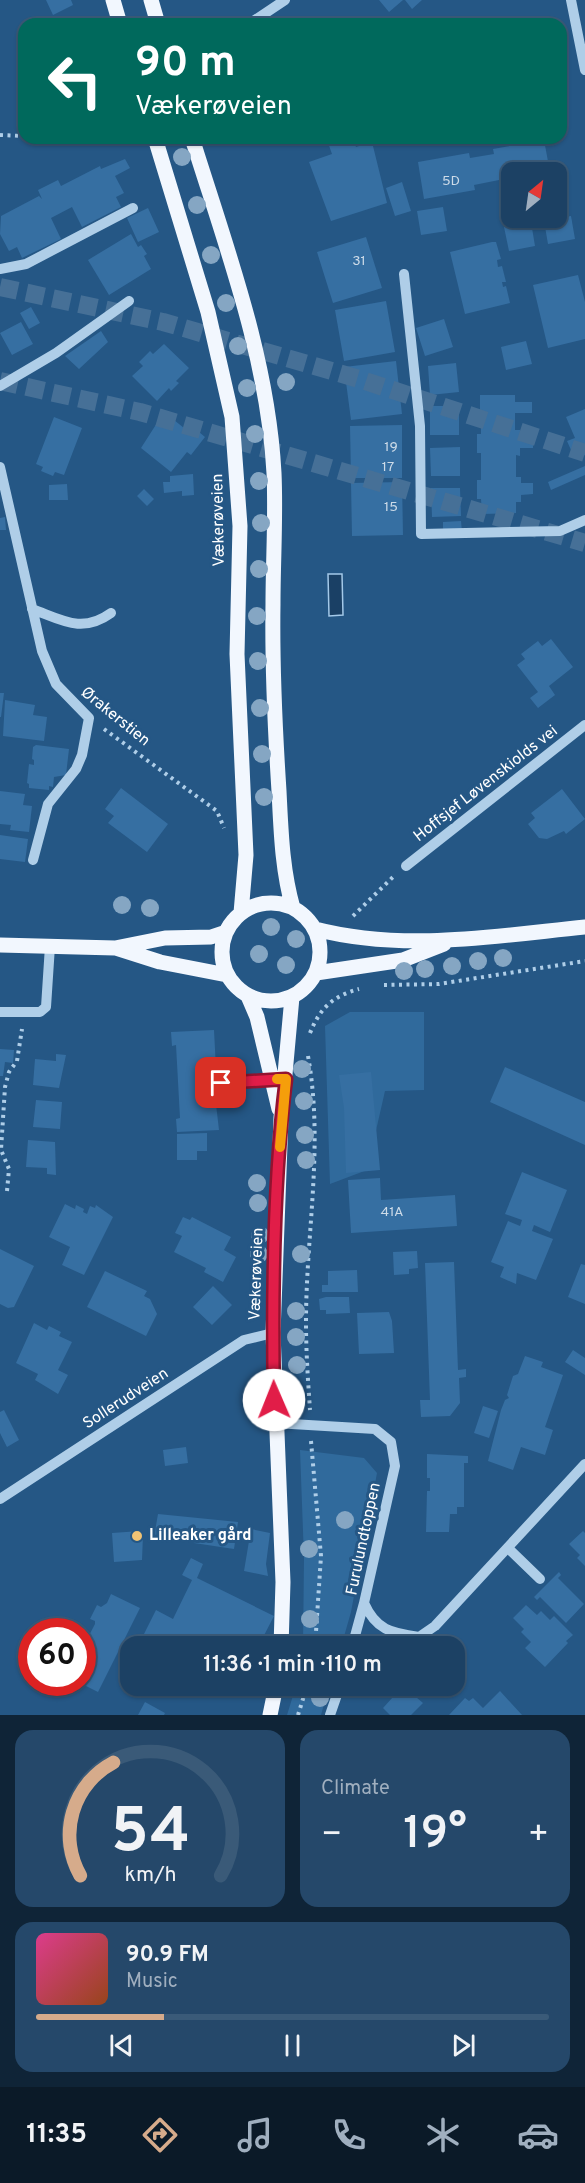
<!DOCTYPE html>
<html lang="en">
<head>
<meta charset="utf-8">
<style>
  body { margin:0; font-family:Overpass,sans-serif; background:#25486a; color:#f1f3f6; height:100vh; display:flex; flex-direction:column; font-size:22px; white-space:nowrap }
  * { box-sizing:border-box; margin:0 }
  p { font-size:20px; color:#a0afbf }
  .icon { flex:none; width:33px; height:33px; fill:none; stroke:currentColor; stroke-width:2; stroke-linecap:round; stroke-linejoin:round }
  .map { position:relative; height:1715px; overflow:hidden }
  .drawer { display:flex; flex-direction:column; gap:15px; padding:15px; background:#0f2437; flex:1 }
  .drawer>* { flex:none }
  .guide { position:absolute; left:18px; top:18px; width:549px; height:126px; border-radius:18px; box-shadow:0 2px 4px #0004,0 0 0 2px #3a5a78; background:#00695c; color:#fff; overflow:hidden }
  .needle { width:39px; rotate:29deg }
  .fabs { position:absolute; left:501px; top:162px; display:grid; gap:12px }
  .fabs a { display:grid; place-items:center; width:66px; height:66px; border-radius:12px; background:#1c4164; box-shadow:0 2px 4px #0004,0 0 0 2px #3a5a78; font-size:30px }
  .speed { position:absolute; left:18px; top:1618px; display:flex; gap:12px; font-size:30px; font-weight:700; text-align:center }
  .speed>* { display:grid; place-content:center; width:78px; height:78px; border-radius:50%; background:#1c4164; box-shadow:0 2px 4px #0004,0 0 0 2px #3a5a78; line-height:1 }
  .speed .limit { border:9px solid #d22; background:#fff; color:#111 }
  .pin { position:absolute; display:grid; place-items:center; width:51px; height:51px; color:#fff; margin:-26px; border-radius:12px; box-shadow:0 3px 9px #0006 }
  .me { position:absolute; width:66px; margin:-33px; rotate:359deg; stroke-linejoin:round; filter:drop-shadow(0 0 4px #0008) }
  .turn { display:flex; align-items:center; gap:21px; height:126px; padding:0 18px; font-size:27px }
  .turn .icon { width:78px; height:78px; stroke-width:2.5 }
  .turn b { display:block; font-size:42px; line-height:51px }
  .big { font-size:45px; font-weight:600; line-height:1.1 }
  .drawer .card { flex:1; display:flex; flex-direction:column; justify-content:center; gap:9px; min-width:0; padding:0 21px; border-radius:18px; background:#25486a }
  .drawer .dial { align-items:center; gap:0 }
  .dial svg { height:156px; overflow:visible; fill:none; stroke:#3a5a78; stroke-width:7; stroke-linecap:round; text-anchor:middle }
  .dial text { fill:#f1f3f6; stroke:none }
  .song { display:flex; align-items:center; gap:18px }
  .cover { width:72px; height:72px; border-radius:9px; background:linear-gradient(135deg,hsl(330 70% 55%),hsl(20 70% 35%)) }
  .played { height:6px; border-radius:3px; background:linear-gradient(90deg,#d6ab8b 25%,#3a5a78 25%) }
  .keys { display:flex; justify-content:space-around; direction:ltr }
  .heat { display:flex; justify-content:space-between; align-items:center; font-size:33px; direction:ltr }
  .drawer .tiles { flex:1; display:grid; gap:15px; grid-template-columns:1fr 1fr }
  .card:last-child { grid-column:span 2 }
  .trip { position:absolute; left:120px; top:1636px; width:345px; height:60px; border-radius:18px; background:#1c4164; box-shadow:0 2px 4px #0004,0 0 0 2px #3a5a78; font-weight:600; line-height:60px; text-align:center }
  .menu { display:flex; height:96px; justify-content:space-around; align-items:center; background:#0b1a28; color:#a0afbf }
  .menu .icon { width:42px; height:42px }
  .menu .active { color:#d6ab8b }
  .menu b { font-size:27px; color:#f1f3f6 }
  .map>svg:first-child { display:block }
</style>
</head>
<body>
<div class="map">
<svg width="585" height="1715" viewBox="0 0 585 1715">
  <rect width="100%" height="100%" fill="#255785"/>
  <path fill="#306a9c" d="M350 1012H424V1090L385 1091 367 1170 330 1184 325 1026Z
    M300 1450 364 1458 377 1473 351 1612 341 1647H303L304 1558Z
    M296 1686H329L321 1715H287Z"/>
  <path fill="#1a4065" stroke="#a4c9e9" stroke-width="1.5" d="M328 574H342L343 615 329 616Z"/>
  <path fill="#366fa2" d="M46 0H71L73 5 53 15Z
    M379 0H403L389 12Z
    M405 0H422L412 9Z
    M335 138H353L356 147 372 142 387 203 331 221 309 162 332 154 327 140Z
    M544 140 550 172H512V184L500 186 499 180 474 185 475 190 424 199 418 162 469 153 470 158 494 154 493 149Z
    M125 159 130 168 115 176 124 193 116 197 121 207 82 227 72 207 51 218 61 239 22 258 17 247 9 251 0 234 1 216 39 196 42 199 38 190 58 180 61 186 100 166 101 169Z
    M402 182 411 211 395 216 386 188Z
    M443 207 447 231 421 235 417 211Z
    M148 208 159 232 138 242 127 218Z
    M571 216 575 239 548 244 544 221Z
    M531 222 535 246 509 251 504 227Z
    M131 234 138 247 141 245 147 254 144 256 151 269 109 295 88 260Z
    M366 237 382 288 333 303 317 252Z
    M492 242H496L501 259 497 260 498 267 502 266 506 282H502L503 287 506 286 510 303 465 314 450 252Z
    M578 275 585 302V339L548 348 533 285Z
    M386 301 395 352 344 361 335 310Z
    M31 307 40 323 29 329 20 313Z
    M444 319 453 347 425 356 416 328Z
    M21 322 33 344 12 355 0 333Z
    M101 331 108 342 79 369 65 356Z
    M526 341 532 364 506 370 501 347Z
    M164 344 189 368 176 381 179 383 171 391 169 388 157 401 132 376 143 366 139 362 150 351 153 354Z
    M396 361 402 414 351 420 344 367Z
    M456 363 459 392 430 395 428 366Z
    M480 395H515V402H532V413H515V430H520V437H533V448H520V456L516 455V477H521V483H533V494L521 495V502H516V513L482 514 481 499H477V480H481V453H477V434H481V419L477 420V410H480Z
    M430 406H459V435H430Z
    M585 409V455L575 459 567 441 575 438 566 417Z
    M169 416 189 432 193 427 205 437 191 455 187 452 171 472 141 448 157 423 161 425Z
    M54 417 82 428 64 475 55 472 53 476 41 471 43 467 36 464Z
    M402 425V478H351L350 426Z
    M460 447V476H431L430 448Z
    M585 466V475L551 490 548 482Z
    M193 474 194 495 182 496V491L164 493 163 482H170V476Z
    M402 482 403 535 352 536 351 483Z
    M67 484 68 500H49V485Z
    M431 488H460L461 516 432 517Z
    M144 489 154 499 147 506 137 496Z
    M5 517 6 530H0V518Z
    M461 521 462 532 443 533V522Z
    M551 639 573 667 549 686 555 695 538 708 530 698 538 692 517 665 525 659 521 654 538 641 542 646Z
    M0 693H4L1 717H0Z
    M5 700 35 705 33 715 47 717 44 741 3 736Z
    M36 745 69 749 66 775 54 777 53 787 49 786V790L29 788V784L27 783 29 764 34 765V760L32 759 33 747Z
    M121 788 168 824 147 852 108 823 114 816 105 809Z
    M562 789 585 819 566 834 564 831 547 839 539 838 528 824 535 818 531 813Z
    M0 791 25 794 23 805 32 806 29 832 10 830 11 825 0 824Z
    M0 835 28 839 25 862 0 859Z
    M214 1030 216 1069 212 1070 219 1130 177 1132 176 1119 180 1118 176 1045 172 1046 171 1032Z
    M0 1049 14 1050 13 1063 5 1062 3 1076H0Z
    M56 1054 66 1055 59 1088 33 1085 35 1059 56 1061Z
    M505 1067 585 1102V1145L490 1102Z
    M371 1072 380 1170 346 1173 344 1108 339 1075Z
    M36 1100 62 1102 60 1129 33 1127Z
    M207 1133V1151H197V1160H177V1134Z
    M28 1140 55 1142 56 1175 47 1174V1168L26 1167Z
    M522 1172 567 1190 550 1232 534 1225 532 1231 553 1239 536 1280 517 1273 516 1284 500 1277 504 1267 491 1262 508 1221 520 1226 522 1220 505 1214Z
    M380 1178 381 1200 455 1195 457 1226 351 1233 348 1180Z
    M65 1204 75 1209 76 1205 84 1209 83 1212 87 1214 90 1206 95 1208 96 1205 113 1217 84 1275 62 1265 70 1247 49 1237Z
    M183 1217 190 1220 192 1217 231 1237 224 1250 236 1257 223 1282 204 1272 206 1268 174 1252 182 1236 175 1233Z
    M0 1249 34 1266 14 1307 8 1308 0 1304Z
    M417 1251 418 1268 409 1269V1274L394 1275 393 1252Z
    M454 1262 458 1370 466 1369V1377L459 1378 460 1403 450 1416 421 1417 420 1400H430L425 1263Z
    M581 1264 585 1265V1304L568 1297Z
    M357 1270 358 1292H322V1285H328V1271Z
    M105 1271 147 1291 144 1296 150 1299 157 1314 146 1336 87 1307Z
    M213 1286 232 1305 212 1325 193 1307Z
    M326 1297H349L350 1313 326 1314V1310H320L319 1299Z
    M389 1312 392 1321 394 1353 359 1354 357 1313Z
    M34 1323 47 1330 49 1326 61 1332 59 1336 72 1342 58 1370 68 1375 58 1394 35 1380 38 1374 16 1363Z
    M573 1350 585 1358V1375L565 1362Z
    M525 1356 543 1362 541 1367 563 1375 545 1427 553 1430 545 1455 521 1447 513 1470 488 1461 501 1410 505 1400 509 1398 507 1395 513 1376 518 1374Z
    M483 1406 498 1411 489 1438 474 1433Z
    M4 1410 19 1440 7 1447 0 1433V1412Z
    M186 1447 188 1463 165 1466 163 1450Z
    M427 1454 468 1456V1463H464V1507H457V1514H450L449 1532H426L427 1491H430V1478H427Z
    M158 1514 238 1522 234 1549 154 1537Z
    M251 1529 270 1533 266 1564 268 1576 244 1571Z
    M140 1531V1535H143L142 1560 114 1562 112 1533Z
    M583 1531 585 1533V1566L577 1558 580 1555 569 1544Z
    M191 1558 203 1564 197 1578 274 1616 258 1647H170L144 1634 156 1610 173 1619 192 1580 182 1575Z
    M559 1572 561 1575 558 1578 584 1604 566 1623 540 1597 537 1600 534 1597Z
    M111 1594 140 1608 98 1692 82 1684V1649L95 1624V1621L90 1619 97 1605 101 1607 107 1603Z
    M526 1605 537 1615 541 1611 550 1620 554 1616 573 1635 566 1641 568 1643 545 1667 525 1648 531 1642 521 1632 524 1629 513 1618Z
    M403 1686 423 1703 411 1715H390L383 1708Z
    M500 1691 522 1715H449L465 1698 469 1701 473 1698 483 1708Z
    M145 1702 165 1713 164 1715H138Z"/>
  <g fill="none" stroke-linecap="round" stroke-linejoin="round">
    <path stroke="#467097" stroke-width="18" stroke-dasharray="18 9" stroke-linecap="butt" d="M0 287 163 322 359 379 585 453
      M0 381 140 412 585 543"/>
    <path stroke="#afcee8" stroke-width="4" stroke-dasharray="3 4.5" stroke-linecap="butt" d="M0 135 24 136
      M104 729 217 811 224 828
      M353 916 395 875
      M384 985 439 984 585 961
      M310 1033C320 1008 333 996 359 989
      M308 1056C324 1145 306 1233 306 1322 306 1352 308 1381 310 1410
      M7 1191 9 1169 1 1150 5 1087 9 1072 17 1061 22 1029
      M311 1441 321 1556 315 1647
      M298 1715 307 1686"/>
    <path stroke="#afcee8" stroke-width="10" d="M571 0 585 70
      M249 24 285 0
      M0 269 26 264 133 208
      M404 274 420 426 421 534 560 531 585 520
      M0 386 56 353 129 301
      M0 467 42 651 56 684 89 718 82 755 76 769 48 804 33 860
      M32 609C62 620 82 634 111 613
      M406 866 585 725
      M0 1012H40L46 1007 50 946
      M221 1083 277 1079
      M275 1423 375 1429 391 1442 395 1466 364 1603C376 1630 391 1633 419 1637L435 1626 585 1464
      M0 1499 244 1340 273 1333
      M508 1548 540 1579
      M352 1647 364 1603
      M330 1715 340 1686"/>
    <path stroke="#f2f7fe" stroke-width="15" d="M113 0 120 24
      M151 0 158 24
      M155 138 208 312 232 417 240 526 237 654 246 855 241 913
      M192 138C226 247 268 358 274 473 276 517 273 560 273 604 272 667 275 729 279 791 281 830 282 870 293 908
      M222 952a49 49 0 1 1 98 0a49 49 0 1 1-98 0Z
      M315 929C404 952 496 936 585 927
      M0 945 115 948 165 938 211 937 226 932
      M116 948 160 962 227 975
      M316 973 403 960 444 944
      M248 996 257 1017 279 1109
      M281 1647 283 1582 273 1333 281 1118 292 997
      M270 1715 276 1686"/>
  </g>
  <g fill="#85a6c3">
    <circle cx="182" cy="157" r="9"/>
    <circle cx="197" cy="205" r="9"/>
    <circle cx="211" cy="255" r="9"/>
    <circle cx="226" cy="303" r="9"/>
    <circle cx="238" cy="346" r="9"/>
    <circle cx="286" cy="382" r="9"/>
    <circle cx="247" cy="388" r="9"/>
    <circle cx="255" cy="434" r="9"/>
    <circle cx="259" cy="481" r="9"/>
    <circle cx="261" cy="523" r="9"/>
    <circle cx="259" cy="569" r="9"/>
    <circle cx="257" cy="616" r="9"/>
    <circle cx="258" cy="661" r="9"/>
    <circle cx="260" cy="708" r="9"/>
    <circle cx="262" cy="754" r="9"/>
    <circle cx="264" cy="797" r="9"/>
    <circle cx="122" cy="905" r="9"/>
    <circle cx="150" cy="908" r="9"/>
    <circle cx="271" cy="927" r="9"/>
    <circle cx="296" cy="939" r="9"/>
    <circle cx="259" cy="954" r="9"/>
    <circle cx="503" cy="958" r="9"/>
    <circle cx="478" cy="961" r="9"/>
    <circle cx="286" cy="965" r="9"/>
    <circle cx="452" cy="966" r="9"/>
    <circle cx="425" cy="969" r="9"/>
    <circle cx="404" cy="971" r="9"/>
    <circle cx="302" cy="1069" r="9"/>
    <circle cx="304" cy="1101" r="9"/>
    <circle cx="305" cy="1135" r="9"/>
    <circle cx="306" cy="1160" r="9"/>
    <circle cx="257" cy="1183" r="9"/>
    <circle cx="258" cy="1203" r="9"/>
    <circle cx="260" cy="1235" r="9"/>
    <circle cx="259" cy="1254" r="9"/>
    <circle cx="301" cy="1254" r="9"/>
    <circle cx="296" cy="1311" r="9"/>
    <circle cx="296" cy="1337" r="9"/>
    <circle cx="297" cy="1365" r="9"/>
    <circle cx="345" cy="1520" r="9"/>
    <circle cx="309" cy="1549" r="9"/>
    <circle cx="310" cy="1619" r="9"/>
    <circle cx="320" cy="1698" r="9"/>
  </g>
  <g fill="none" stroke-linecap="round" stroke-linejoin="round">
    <defs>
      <path id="route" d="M221 1083 286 1079C273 1182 272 1297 274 1400"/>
    </defs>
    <use href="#route" stroke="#92132f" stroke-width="15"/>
    <use href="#route" stroke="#e11d48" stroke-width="10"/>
    <path stroke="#f59e0b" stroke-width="10" d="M277 1079H286L280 1147"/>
  </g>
  <circle fill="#f1c374" stroke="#255785" stroke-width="2" cx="137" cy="1536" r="6"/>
  <g text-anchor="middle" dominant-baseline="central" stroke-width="6" stroke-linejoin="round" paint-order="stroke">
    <g font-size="14" fill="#cddbe8">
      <text x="451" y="181">5D</text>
      <text x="359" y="261">31</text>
      <text x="391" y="447">19</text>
      <text x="388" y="467">17</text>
      <text x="391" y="507">15</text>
      <text x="392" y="1212">41A</text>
    </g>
    <g font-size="16" fill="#fff" stroke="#255785">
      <text transform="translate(219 520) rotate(-91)">Vækerøveien</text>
      <text transform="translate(115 717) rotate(39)">Ørakerstien</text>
      <text transform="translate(486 784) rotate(-38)">Hoffsjef Løvenskiolds vei</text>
      <text transform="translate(257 1274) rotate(-88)">Vækerøveien</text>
      <text transform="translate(126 1399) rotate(-33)">Sollerudveien</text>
      <text transform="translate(364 1539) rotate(-78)">Furulundtoppen</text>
    </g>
    <g font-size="16" font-weight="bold" fill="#fff" stroke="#255785" text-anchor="start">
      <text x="149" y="1536">Lilleaker gård</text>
    </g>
  </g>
</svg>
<div class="fabs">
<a><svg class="needle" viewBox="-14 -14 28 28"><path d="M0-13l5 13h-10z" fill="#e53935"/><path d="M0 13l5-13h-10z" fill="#a0afbf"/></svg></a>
</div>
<div class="speed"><div class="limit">60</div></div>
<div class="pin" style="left:221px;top:1083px;background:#d93025"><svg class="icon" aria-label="arrive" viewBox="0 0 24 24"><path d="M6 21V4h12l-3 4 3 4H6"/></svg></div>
<svg class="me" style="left:274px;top:1400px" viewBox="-20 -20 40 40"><circle r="19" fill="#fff"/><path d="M0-13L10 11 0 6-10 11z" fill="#e11d48"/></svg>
<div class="trip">11:36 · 1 min · 110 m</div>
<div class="guide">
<div class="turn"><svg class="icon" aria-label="left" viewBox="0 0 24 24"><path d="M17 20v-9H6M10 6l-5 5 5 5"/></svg><div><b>90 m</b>Vækerøveien</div></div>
</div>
</div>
<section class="drawer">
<div class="tiles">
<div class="card dial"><svg viewBox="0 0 100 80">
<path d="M14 69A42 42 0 1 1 86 69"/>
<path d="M14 69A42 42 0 0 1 31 11" stroke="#d6ab8b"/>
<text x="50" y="56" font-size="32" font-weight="700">54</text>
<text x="50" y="72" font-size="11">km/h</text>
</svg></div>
<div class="card"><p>Climate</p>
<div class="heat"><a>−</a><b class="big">19°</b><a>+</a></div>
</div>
<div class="card">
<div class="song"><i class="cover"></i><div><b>90.9 FM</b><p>Music</p></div></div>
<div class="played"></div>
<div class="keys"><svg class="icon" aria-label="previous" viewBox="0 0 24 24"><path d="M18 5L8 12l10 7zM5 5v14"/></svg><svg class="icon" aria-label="pause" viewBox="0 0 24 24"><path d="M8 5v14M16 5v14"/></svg><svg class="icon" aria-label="next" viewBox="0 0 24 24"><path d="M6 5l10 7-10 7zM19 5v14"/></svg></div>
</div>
</div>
</section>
<nav class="menu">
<b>11:35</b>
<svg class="icon active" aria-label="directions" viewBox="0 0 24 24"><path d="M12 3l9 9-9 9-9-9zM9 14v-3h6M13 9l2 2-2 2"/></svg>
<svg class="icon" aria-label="music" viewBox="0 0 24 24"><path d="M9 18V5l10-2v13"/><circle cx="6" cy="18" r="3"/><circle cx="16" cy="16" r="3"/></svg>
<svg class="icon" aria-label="phone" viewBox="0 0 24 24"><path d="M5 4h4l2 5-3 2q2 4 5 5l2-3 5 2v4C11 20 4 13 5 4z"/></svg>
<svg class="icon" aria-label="climate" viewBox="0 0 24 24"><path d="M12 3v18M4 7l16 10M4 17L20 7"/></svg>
<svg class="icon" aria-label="car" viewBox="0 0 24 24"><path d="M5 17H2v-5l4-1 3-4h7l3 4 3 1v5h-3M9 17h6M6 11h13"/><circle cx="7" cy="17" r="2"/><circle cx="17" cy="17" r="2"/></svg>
</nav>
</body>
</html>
